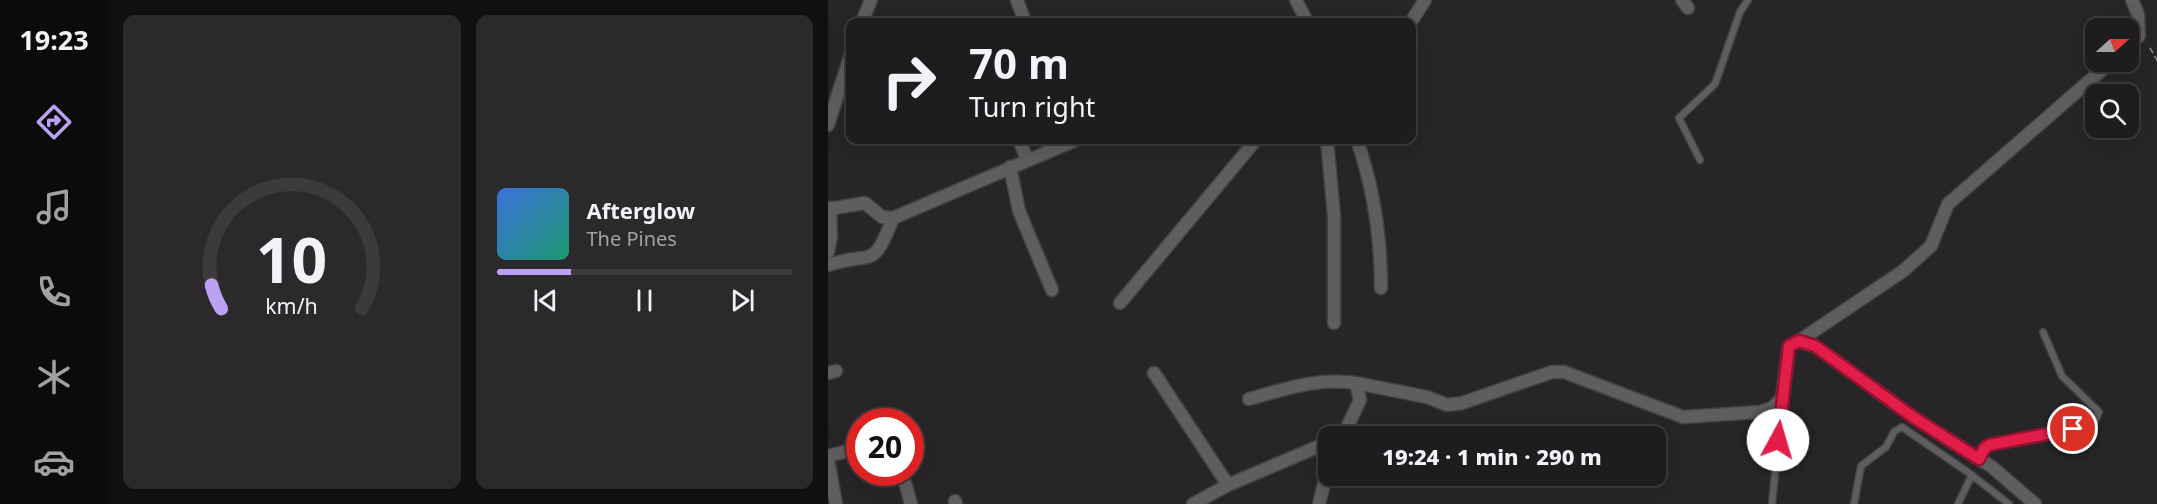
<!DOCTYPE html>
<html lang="en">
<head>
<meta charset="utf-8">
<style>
  body { margin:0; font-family:"Noto Sans",sans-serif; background:#2b292c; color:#f1f3f6; height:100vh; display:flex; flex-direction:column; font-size:22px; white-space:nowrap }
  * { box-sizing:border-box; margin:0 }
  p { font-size:20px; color:#a1a1a4 }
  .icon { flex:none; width:33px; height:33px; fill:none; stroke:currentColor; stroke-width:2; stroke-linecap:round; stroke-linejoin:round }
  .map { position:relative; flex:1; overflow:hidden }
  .drawer { display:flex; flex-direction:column; gap:15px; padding:15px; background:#100f11; width:720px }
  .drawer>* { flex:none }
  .hud { position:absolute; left:18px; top:18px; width:570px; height:126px; border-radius:12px; box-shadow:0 6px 24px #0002,0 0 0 2px #3c3a3d; background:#1e1c1f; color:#f1f3f6; overflow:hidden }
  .needle { width:39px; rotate:69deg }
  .tools { position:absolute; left:1257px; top:18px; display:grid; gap:12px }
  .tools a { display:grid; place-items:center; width:54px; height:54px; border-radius:12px; background:#1e1c1f; box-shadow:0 6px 24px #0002,0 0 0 2px #3c3a3d; font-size:30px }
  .speed { position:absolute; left:18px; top:408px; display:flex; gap:12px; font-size:30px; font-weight:700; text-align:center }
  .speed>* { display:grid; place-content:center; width:78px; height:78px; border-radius:50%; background:#1e1c1f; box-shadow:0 6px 24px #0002,0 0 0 2px #3c3a3d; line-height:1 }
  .speed .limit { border:9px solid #d22; background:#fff; color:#111 }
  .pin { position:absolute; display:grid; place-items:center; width:51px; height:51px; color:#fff; margin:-26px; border:3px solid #fff; border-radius:50%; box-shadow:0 2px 6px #0007 }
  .me { position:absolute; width:66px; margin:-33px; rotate:6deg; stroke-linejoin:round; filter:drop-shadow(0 0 4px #0008) }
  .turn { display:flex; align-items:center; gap:21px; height:126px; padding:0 24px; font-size:27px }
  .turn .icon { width:78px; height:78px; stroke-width:2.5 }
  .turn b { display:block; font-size:42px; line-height:51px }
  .drawer .widget { flex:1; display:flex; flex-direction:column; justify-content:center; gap:9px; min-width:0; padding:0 21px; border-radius:12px; background:#2b292c }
  .drawer .dial { align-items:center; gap:0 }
  .dial svg { height:156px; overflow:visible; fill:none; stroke:#3c3a3d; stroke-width:7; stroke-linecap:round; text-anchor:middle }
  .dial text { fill:#f1f3f6; stroke:none }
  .song { display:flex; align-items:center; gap:18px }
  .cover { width:72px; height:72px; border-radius:9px; background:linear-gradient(135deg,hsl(220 70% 55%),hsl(160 70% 35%)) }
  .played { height:6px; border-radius:3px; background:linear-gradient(90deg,#bca0f2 25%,#3c3a3d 25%) }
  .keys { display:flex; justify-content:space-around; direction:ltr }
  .drawer .tiles { flex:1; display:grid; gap:15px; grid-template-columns:repeat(2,1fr) }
  .trip { position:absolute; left:490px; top:426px; width:348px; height:60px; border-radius:12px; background:#1e1c1f; box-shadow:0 6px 24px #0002,0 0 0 2px #3c3a3d; font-weight:800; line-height:60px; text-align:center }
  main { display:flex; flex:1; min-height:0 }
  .tabs { display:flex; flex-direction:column; width:108px; justify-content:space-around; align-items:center; background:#0c0b0c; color:#a1a1a4 }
  .tabs .icon { width:42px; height:42px }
  .tabs .on { color:#bca0f2 }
  .tabs b { font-size:27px; color:#f1f3f6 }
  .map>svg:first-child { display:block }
</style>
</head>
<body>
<main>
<nav class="tabs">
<b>19:23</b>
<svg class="icon on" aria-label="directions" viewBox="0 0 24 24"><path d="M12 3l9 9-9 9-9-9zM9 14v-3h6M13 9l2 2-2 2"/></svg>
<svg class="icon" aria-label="music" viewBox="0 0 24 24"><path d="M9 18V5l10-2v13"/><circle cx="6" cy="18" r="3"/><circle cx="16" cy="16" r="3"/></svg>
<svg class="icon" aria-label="phone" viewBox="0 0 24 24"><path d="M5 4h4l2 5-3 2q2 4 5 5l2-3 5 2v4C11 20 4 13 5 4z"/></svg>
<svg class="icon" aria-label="climate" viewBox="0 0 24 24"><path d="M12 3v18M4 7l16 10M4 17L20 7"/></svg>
<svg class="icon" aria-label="car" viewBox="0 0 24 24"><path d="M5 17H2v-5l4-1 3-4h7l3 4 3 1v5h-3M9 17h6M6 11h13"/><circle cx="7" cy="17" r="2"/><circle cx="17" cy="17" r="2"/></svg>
</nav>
<section class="drawer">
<div class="tiles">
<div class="widget dial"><svg viewBox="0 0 100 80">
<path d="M14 69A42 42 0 1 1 86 69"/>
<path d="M14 69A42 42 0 0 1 9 57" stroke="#bca0f2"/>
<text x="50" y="56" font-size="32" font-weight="700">10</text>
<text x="50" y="72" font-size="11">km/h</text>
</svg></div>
<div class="widget">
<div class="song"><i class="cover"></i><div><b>Afterglow</b><p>The Pines</p></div></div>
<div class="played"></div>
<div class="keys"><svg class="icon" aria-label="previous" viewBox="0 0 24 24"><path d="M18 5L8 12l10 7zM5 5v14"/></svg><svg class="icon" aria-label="pause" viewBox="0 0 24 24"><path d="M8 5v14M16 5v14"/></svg><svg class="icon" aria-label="next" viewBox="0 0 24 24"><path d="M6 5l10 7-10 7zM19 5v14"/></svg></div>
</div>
</div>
</section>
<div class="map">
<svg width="1329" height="504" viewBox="0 0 1329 504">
  <rect width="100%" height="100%" fill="#282529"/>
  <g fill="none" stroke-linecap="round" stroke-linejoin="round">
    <defs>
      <path id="service" d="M872 160 851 118 887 84 912 12 920 0
        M1151 458 1156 449 1162 445 1265 426 1271 412 1234 376 1215 332
        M944 504 954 402
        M1026 504 1033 466 1058 447 1066 432 1074 427 1141 473 1181 504
        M1130 504 1144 475"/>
      <path id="minor" d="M189 0 197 22
        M468 0 479 22
        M854 0 860 8
        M34 22 43 0
        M583 22 597 0
        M1300 46 1311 36 1310 14 1304 0
        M0 125 22 57
        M191 140 199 159
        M499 140 506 216V323
        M529 140C546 189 553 236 553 288
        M182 167 191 211 224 290
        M0 209 37 203 54 217 65 218
        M0 252 3 236 2 208
        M0 265C46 250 44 272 65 218L248 140
        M292 303 428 140
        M971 341 1075 271 1103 246 1120 204 1283 62
        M0 373 8 371
        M326 373 400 485
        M421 399C457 389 491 377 528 383
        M515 436 532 400 528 383 599 397 619 405 634 403 724 372H736L855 417 932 412 944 408 954 398 961 346 971 341 987 346 1085 417 1164 467 1207 504
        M0 456 32 448
        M0 459 8 504
        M74 472 83 504
        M127 501 128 504
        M365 504 400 485 501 442
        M491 504 501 464"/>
    </defs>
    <use href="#service" stroke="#444145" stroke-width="9"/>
    <use href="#minor" stroke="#444145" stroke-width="15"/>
    <path stroke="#8e8b8f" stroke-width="1.5" stroke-dasharray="6 3" stroke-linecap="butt" d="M1322 48 1329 60"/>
    <use href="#service" stroke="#605d61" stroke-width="6"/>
    <use href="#minor" stroke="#605d61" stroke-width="12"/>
  </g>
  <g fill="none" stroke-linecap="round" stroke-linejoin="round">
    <defs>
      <path id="route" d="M950 440 961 346 971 341 987 346 1085 417 1151 459 1156 449 1161 445 1245 429"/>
    </defs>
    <use href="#route" stroke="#92132f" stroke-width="15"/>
    <use href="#route" stroke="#e11d48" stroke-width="10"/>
  </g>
</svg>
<div class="tools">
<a><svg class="needle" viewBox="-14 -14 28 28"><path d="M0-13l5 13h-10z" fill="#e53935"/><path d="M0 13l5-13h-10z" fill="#a1a1a4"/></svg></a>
<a><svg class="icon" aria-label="search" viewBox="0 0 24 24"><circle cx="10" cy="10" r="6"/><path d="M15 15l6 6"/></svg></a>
</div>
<div class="speed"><div class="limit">20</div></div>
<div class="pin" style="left:1245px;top:429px;background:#d93025"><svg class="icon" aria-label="arrive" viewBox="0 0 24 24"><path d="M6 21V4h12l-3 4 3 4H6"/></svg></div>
<svg class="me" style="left:950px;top:440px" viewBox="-20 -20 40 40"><circle r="19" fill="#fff"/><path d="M0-13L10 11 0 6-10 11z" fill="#e11d48"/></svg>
<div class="trip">19:24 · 1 min · 290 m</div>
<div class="hud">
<div class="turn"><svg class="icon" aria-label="right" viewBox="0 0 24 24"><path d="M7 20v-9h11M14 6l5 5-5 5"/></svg><div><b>70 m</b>Turn right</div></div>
</div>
</div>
</main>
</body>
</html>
